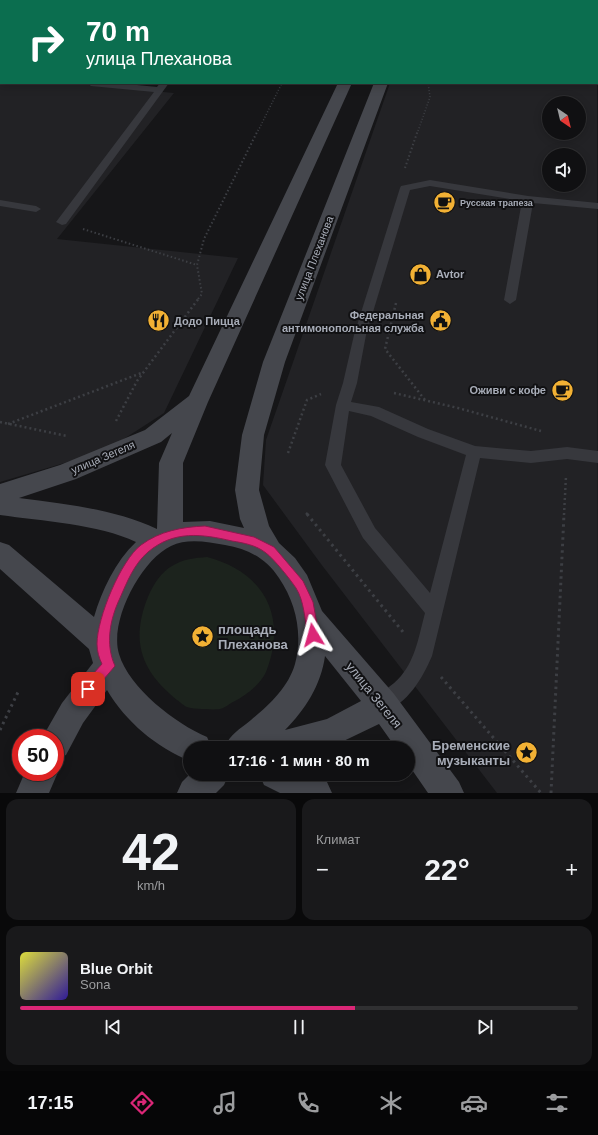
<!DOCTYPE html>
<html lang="ru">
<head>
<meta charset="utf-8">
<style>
  body { margin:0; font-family:Arial,sans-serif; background:#19191b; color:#f1f3f6; height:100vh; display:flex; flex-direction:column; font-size:15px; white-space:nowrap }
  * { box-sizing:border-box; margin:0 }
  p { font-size:13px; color:#9c9d9f }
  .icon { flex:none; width:22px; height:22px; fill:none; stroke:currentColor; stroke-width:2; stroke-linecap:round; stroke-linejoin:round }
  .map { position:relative; height:793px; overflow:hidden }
  .sheet { display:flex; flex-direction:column; gap:6px; padding:6px; background:#09090a; flex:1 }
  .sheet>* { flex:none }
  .hud { position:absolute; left:0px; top:0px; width:598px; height:84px; box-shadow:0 2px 10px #0003,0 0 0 1px #303032; background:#0b6e4f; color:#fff; overflow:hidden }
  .needle { width:26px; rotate:145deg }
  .fabs { position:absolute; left:542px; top:96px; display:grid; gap:8px }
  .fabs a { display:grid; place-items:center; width:44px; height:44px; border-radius:50%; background:#101012; box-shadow:0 2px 10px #0003,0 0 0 1px #303032; font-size:20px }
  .speed { position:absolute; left:12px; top:729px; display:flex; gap:8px; font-size:20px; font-weight:700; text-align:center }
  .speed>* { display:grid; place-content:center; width:52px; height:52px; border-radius:50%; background:#101012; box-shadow:0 2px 10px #0003,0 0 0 1px #303032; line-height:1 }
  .speed .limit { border:6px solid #d22; background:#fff; color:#111 }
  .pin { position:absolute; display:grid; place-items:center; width:34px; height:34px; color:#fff; margin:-17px; border-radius:8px; box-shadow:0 2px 6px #0006 }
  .me { position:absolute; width:44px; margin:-22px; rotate:352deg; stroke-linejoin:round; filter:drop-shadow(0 0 3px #0008) }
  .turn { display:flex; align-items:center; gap:14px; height:84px; padding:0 20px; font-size:18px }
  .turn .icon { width:52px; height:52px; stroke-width:2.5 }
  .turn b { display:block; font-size:28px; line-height:34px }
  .big { font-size:30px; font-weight:800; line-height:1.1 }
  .sheet .card { flex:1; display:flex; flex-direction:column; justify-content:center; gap:6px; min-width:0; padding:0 14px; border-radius:12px; background:#19191b }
  .sheet .dial { align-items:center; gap:0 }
  .dial b { font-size:52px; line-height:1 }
  .song { display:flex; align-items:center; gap:12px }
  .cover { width:48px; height:48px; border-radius:6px; background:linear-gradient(135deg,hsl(60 70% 55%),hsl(250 70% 35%)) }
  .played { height:4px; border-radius:2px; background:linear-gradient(90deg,#db2777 60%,#303032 60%) }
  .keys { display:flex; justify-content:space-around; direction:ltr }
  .heat { display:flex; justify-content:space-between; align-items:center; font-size:22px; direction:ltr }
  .sheet .tiles { flex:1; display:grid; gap:6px; grid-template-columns:1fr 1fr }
  .card:last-child { grid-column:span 2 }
  .trip { position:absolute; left:183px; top:741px; width:232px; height:40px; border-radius:20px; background:#101012; box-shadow:0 2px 10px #0003,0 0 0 1px #303032; font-weight:800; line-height:40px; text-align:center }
  .menu { display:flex; height:64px; justify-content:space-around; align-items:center; background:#060607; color:#9c9d9f }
  .menu .icon { width:28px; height:28px }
  .menu .current { color:#db2777 }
  .menu b { font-size:18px; color:#f1f3f6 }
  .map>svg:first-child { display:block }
</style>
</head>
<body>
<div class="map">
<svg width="598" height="793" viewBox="0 0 598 793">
  <rect width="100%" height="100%" fill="#161618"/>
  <path fill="#222225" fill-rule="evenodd" d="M0 0H98L1 1V83H68L174 93 57 239 238 258 164 413 105 451 0 482Z
    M597 6 598 793H497L321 564 263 485 266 440 390 83H597ZM549 103H579V133H549ZM549 155H579V185H549Z"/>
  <path fill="#1c231d" d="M207 557C264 572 288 616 266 672 260 685 245 696 233 702 229 704 225 708 220 709 216 710 191 709 187 707 184 706 180 702 177 700 159 685 143 668 140 643 137 620 150 578 172 566 183 559 195 558 207 557Z"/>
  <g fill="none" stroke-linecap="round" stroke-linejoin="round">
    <path stroke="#3d3f44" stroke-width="1.5" stroke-dasharray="1 2" stroke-linecap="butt" d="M258 131 282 83
      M418 131 430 97 428 83"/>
    <path stroke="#3d3f44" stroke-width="2" stroke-dasharray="1.5 2.5" stroke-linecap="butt" d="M405 168 418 130
      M83 229 197 265
      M198 299 202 294 197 265 204 239 258 130"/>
    <path stroke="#3d3f44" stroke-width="2.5" stroke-dasharray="2 3" stroke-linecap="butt" d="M396 303 385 349 425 400
      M394 393 458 408 541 431
      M116 421 137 381 199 298
      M0 422 67 436
      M8 424 144 372
      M288 453 307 400 321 394
      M306 513 308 515
      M564 515 566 476"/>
    <path stroke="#3d3f44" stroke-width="3" stroke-dasharray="2.5 4" stroke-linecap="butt" d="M307 514 403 632
      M441 677 541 793
      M0 730 19 690
      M551 793 564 514"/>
    <path fill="#37383d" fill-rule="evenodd" d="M230 0H238V1H230Z
      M87 83H117L157 87 160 83H169L66 224 62 225 56 222 154 92 91 86Z
      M430 180 528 196 598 203V209L533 203 516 300 510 304 504 300 522 201 430 186 410 190 366 335 357 383 351 402 379 407 428 429 475 446 531 451 567 447 598 451V463L567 459 531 463 480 458 432 656C422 679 408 703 383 713L376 710 373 704C379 692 393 686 401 676 416 658 419 635 425 613L363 538 325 465 336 405 343 383 354 335 400 188 401 186ZM349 411 371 416 418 437 466 455 430 593 375 528 341 465Z
      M0 200 36 206 41 209 36 212 0 206Z"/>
    <path fill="#45474d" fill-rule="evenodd" d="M338 83H352L208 402 183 463V522L210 521 244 528 240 519 235 490 242 435 263 362 374 83H388L285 362 264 435 259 490 269 526 279 543 295 558 307 575 322 611 394 694 459 782 464 793H428L408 764V748H396L379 724 329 748H224C231 733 239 730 251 720 269 705 288 688 295 664 303 634 296 603 279 578 266 558 248 549 225 545 208 542 187 538 171 546 141 560 109 621 119 654 129 688 176 724 207 737L212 748H190V761C156 747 126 722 107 690L83 723 66 755 55 759V738H42L62 703 93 663 89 649 0 569V542L9 545 94 617C102 590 115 562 136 542 98 524 42 521 0 515V484L60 465 145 430 189 396ZM172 433 159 463 157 529C114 509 66 504 19 498L76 479 161 442ZM325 656 361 701 327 719 285 730C305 710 321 685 325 656Z
      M55 765 58 772 49 793H16L25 772H55Z
      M190 774H229L224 785 216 793H177L182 782Z
      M259 774H311L327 782 332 793H280L264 785Z"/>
  </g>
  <path fill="#db2777" stroke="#8e194d" d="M205 526 254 537 274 547 303 581 313 602 319 635 317 638 313 640 309 638 307 635C305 619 304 601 296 588 290 579 274 559 266 553 256 545 244 543 232 541 202 534 174 530 148 552 134 564 127 582 120 598 110 619 105 644 115 666L92 693 88 695 83 693 81 689 83 685 102 664C99 658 97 651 97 644 97 618 121 560 141 545 160 531 182 527 205 526Z"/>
  <defs>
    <symbol id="cafe-disc" viewBox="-11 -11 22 22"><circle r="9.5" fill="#f2b134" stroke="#111113"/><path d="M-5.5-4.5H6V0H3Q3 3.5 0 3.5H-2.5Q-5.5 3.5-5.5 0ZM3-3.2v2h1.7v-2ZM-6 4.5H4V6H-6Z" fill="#111"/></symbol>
    <symbol id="shop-disc" viewBox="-11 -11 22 22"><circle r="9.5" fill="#f2b134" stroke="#111113"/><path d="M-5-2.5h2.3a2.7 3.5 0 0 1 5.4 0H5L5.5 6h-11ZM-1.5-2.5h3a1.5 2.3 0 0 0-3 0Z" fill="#111"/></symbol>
    <symbol id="restaurant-disc" viewBox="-11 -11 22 22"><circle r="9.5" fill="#f2b134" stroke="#111113"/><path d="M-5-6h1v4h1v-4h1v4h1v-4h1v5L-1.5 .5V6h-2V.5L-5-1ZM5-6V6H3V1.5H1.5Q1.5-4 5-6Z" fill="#111"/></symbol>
    <symbol id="civic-disc" viewBox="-11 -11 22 22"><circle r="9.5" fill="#f2b134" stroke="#111113"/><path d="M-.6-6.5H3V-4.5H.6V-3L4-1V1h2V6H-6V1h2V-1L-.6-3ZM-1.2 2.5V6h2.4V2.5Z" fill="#111"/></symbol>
    <symbol id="sight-disc" viewBox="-11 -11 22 22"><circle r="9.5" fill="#f2b134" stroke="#111113"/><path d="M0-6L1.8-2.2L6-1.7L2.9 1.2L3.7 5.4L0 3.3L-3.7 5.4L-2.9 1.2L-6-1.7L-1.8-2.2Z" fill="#111"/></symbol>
  </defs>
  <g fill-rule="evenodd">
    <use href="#cafe-disc" x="432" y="190" width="25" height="25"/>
    <use href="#shop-disc" x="408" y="262" width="25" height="25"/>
    <use href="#restaurant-disc" x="146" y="308" width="25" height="25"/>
    <use href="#civic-disc" x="428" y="308" width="25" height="25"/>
    <use href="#cafe-disc" x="550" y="378" width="25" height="25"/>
    <use href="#sight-disc" x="190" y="624" width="25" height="25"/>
    <use href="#sight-disc" x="514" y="740" width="25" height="25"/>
  </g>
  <g text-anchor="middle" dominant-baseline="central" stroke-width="4" stroke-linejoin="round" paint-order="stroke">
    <g font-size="9" font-weight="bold" fill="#a8adb8" stroke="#111113" text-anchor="start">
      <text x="460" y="203">Русская трапеза</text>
    </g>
    <g font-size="11" fill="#a8adb8" stroke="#111113">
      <text transform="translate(314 258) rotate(-69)">улица Плеханова</text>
      <text transform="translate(103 457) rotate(-23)">улица Зегеля</text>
    </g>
    <g font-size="11" font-weight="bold" fill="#a8adb8" stroke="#111113" text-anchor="start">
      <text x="436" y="274">Avtor</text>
      <text x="424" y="315" text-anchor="end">Федеральная<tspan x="424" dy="13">антимонопольная служба</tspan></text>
      <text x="174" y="321">Додо Пицца</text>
      <text x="546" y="390" text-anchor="end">Оживи с кофе</text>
    </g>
    <g font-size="13" font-weight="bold" fill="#a8adb8" stroke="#111113" text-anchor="start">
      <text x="218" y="629">площадь<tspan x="218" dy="15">Плеханова</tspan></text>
      <text x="510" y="745" text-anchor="end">Бременские<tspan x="510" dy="15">музыканты</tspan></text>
    </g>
    <g font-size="13" fill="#a8adb8" stroke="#111113">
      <text transform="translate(374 695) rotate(51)">улица Зегеля</text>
    </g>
  </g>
</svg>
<div class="fabs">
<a><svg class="needle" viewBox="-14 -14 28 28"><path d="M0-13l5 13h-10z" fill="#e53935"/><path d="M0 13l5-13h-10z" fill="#9c9d9f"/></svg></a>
<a><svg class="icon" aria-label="sound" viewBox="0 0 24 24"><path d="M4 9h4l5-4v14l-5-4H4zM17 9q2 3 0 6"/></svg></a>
</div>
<div class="speed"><div class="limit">50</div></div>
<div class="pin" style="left:88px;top:689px;background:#d93025"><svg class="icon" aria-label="arrive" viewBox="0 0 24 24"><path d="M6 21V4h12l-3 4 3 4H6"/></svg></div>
<svg class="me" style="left:313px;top:635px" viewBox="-20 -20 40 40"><path d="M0-17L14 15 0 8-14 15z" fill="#db2777" stroke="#fff" stroke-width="4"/></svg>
<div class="trip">17:16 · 1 мин · 80 m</div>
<div class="hud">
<div class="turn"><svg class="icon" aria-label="right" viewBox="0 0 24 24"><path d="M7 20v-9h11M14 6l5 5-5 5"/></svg><div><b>70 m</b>улица Плеханова</div></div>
</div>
</div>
<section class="sheet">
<div class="tiles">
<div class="card dial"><b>42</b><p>km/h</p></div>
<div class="card"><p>Климат</p>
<div class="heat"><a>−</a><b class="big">22°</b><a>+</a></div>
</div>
<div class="card">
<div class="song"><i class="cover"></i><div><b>Blue Orbit</b><p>Sona</p></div></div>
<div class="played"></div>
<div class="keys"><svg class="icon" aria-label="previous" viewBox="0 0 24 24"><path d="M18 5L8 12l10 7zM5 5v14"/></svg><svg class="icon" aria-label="pause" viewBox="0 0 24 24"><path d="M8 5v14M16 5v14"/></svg><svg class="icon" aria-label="next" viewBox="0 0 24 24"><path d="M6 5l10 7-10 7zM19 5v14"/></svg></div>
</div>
</div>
</section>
<nav class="menu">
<b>17:15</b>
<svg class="icon current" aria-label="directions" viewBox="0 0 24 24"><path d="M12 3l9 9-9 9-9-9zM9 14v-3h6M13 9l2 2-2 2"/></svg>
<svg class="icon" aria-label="music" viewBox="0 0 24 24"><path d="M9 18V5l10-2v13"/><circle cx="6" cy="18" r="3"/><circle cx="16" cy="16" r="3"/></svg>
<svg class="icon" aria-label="phone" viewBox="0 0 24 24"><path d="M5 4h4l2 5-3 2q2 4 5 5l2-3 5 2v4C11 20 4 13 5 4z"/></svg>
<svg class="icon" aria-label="climate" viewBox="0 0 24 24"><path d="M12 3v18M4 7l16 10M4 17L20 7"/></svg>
<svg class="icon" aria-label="car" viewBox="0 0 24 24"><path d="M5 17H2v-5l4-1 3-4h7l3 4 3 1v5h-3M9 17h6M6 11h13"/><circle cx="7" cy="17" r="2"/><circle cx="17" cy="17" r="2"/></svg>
<svg class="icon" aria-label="filters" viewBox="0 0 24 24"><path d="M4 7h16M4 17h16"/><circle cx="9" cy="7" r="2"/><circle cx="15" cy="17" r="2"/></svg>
</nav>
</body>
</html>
